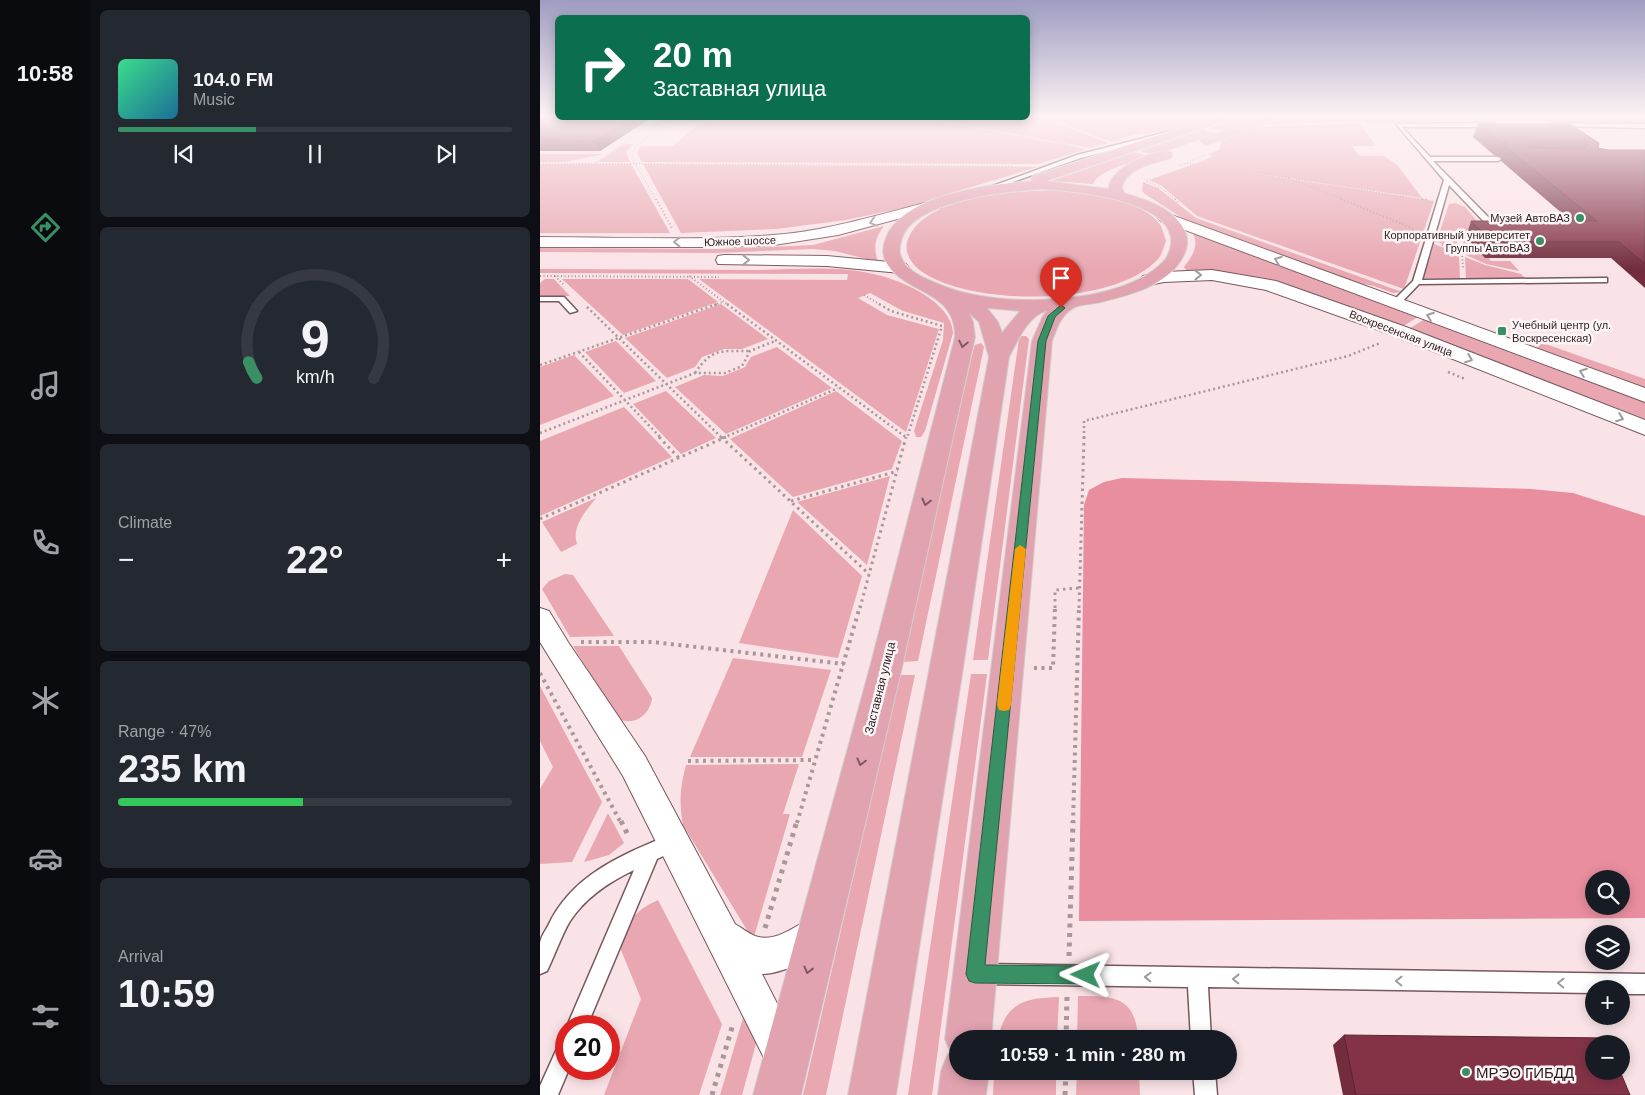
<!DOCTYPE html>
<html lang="en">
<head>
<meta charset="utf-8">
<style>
  body { margin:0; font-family:Helvetica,sans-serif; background:#242831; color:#f1f3f6; height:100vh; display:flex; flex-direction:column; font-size:19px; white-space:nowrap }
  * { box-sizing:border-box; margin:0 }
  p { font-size:16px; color:#9ea1a6 }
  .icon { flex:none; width:28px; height:28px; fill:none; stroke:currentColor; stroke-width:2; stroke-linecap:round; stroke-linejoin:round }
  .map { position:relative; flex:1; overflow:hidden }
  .side { display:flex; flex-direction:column; gap:10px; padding:10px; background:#0d0f14; width:450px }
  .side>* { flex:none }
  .guide { position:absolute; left:15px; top:15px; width:475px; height:105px; border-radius:8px; box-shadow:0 2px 12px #0003; background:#0b6e4f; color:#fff; overflow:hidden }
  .fabs { position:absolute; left:1045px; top:870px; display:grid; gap:10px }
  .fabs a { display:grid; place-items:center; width:45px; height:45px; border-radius:50%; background:#171b24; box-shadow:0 2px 12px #0003; font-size:25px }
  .speed { position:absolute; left:15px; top:1015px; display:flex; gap:10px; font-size:25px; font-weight:700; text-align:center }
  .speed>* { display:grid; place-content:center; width:65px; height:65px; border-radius:50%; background:#171b24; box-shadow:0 2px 12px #0003; line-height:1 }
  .speed .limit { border:8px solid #d22; background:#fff; color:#111 }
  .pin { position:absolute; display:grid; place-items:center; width:42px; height:42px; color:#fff; margin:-51px -21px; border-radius:50% 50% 50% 0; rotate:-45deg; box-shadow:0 0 5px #0007 }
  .pin .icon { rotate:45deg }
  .me { position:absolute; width:55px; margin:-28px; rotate:271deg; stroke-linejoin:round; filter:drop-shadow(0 0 4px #0008) }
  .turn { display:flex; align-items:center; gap:18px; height:105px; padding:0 15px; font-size:22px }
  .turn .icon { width:65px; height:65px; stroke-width:2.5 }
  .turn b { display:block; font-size:35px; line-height:42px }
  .big { font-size:38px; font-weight:600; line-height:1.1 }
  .side .card { flex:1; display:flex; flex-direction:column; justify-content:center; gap:8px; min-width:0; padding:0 18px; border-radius:8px; background:#242831 }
  .side .dial { align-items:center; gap:0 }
  .dial svg { height:130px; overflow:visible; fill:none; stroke:#363941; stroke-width:7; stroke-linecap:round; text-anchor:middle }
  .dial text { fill:#f1f3f6; stroke:none }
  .song { display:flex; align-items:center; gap:15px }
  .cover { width:60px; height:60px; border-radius:8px; background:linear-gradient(135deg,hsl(150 70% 55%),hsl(200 70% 35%)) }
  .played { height:5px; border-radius:2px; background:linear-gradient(90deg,#3a9065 35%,#363941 35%) }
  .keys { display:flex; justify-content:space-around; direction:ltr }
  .heat { display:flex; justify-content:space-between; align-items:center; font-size:28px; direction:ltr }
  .charge { height:8px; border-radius:4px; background:linear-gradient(90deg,#34c759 47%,#363941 0) }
  .trip { position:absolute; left:409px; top:1030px; width:288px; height:50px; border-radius:25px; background:#171b24; box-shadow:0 2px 12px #0003; font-weight:600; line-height:50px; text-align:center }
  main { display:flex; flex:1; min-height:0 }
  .tabs { display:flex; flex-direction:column; width:90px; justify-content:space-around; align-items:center; background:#090b0e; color:#9ea1a6 }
  .tabs .icon { width:35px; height:35px }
  .tabs .current { color:#3a9065 }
  .tabs b { font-size:22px; color:#f1f3f6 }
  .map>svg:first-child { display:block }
</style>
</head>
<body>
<main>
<nav class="tabs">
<b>10:58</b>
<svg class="icon current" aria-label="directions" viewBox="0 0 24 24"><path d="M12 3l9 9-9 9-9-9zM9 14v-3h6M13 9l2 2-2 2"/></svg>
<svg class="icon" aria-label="music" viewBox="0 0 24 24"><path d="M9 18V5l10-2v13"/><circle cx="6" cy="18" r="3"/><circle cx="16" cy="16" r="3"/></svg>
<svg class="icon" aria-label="phone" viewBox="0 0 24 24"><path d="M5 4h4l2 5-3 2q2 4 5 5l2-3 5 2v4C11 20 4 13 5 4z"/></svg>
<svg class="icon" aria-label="climate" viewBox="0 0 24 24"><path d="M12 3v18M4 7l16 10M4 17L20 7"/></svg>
<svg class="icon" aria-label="car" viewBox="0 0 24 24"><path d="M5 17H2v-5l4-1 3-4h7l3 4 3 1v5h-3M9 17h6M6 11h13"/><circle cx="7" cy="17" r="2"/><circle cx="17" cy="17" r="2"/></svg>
<svg class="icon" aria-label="filters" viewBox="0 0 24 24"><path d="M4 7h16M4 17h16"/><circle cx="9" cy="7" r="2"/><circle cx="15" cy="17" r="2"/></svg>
</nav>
<section class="side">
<div class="card">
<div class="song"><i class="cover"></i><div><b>104.0 FM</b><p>Music</p></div></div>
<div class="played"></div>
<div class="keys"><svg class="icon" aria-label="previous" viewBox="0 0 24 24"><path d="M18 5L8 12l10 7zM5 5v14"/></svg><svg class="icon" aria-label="pause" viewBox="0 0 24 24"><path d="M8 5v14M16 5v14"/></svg><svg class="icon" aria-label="next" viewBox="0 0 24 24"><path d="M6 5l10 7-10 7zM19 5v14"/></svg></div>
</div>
<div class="card dial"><svg viewBox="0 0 100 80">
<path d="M14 69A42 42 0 1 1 86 69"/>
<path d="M14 69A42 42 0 0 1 9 59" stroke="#3a9065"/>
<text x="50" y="56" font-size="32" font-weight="700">9</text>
<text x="50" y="72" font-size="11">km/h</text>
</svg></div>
<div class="card"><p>Climate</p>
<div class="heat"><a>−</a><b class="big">22°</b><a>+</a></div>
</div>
<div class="card"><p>Range · 47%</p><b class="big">235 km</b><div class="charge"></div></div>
<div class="card"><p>Arrival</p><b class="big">10:59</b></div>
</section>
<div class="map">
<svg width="1105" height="1095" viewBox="0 0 1105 1095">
  <rect width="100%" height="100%" fill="#fae3e6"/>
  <path fill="#e8a7b1" d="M501 117 569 143 551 148 388 118Z
    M507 117H678L641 129 592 135 572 142Z
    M699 117H724C710 122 685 136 672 127Z
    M744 117H911L916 122V123H825L823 121 721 125Z
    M997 117H1105V124H1011Z
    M123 118H177L156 123 121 124 116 127H109Z
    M182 118H381L547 149 498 164 102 162 97 153 101 146H133L157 125Z
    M819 123 836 146H812L819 156H844L857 165 882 198 656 164 672 157 669 154 679 150 682 140 716 127Z
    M664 129 668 132 679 133 615 155 600 151Z
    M84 144H94L86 152 90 162H58Z
    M548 152 411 193 372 206 306 220 236 229 141 233 103 164 499 167Z
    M595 152 610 157C595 162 559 169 553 184L511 181Z
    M0 154H65L25 162H0Z
    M0 164H91L130 233H0Z
    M654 164 894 201 864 289 657 216 622 186 609 180Z
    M603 182 618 188 656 218 862 292 853 293 834 286 803 280 653 225 605 194 602 191Z
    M517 190C545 193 605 199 621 226 623 230 624 236 626 241 624 246 622 254 619 258 576 307 431 307 381 271 371 264 363 251 368 239 385 195 477 191 517 190Z
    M915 203 925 207 946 231H900L909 204Z
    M344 226C335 238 333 247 338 262L295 251 273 249 175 253 0 252V248L179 249 273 245Z
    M898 232 947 233 933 240 951 261H970L979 271 946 264 926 255 923 241 917 240 918 250 895 241Z
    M653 233 878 317 860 328 728 280 673 270H646L644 267C653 255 659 247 653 233Z
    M894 244 919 254 920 279 884 278Z
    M925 257 945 265 981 274 986 279H926Z
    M0 269C72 269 144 270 216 270 254 270 295 265 333 274 359 279 412 301 413 333L385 431 381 437H376L374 431 403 340 404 323 363 311 330 293 318 298 347 315 399 329 366 432 159 279 307 280 308 274 0 273Z
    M5 279H14L30 296H0V283Z
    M22 279H148L178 302 83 335Z
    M181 304 228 339 202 349H184L162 357 155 367 127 378 85 338Z
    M885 319 1105 401V422L867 330Z
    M482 336H486L489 339 448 660H433L479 339Z
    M76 341 116 381 84 393 45 352Z
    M997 341 1105 379V390C1086 383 1001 356 993 343Z
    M441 343 444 347 378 661 362 662 434 347 435 345Z
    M237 347 292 388 186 434 135 387 164 375 183 376 205 367 211 357Z
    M34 355 74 396 0 425V367Z
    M126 391 176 438 141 454 93 404Z
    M296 391 362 441 352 469 253 497 190 439Z
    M84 407 132 457 0 516V441Z
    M350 476 327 565 257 502Z
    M56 498C46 511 31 527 37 544L21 552 2 522Z
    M253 510 322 576 298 658 199 643Z
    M25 574 33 575 74 636 30 637 2 589 9 581Z
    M33 646H79L112 698C110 715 95 726 78 719Z
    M193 658 291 670 262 757H150Z
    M431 674H447L392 1095H368Z
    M360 675H375L286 1095H263Z
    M0 686 62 802 32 862 0 864V789L13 767 0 741Z
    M259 764 243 814H250L213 940 143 825C139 802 140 788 146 765Z
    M68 813 84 843 69 855 44 862Z
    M118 900 182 1024 159 1095H64L101 999 79 945C91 920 92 912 118 900Z
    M538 996C573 996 596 996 598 1039H537Z
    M519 997 517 1039H458C465 1002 486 998 519 997Z
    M203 1018 217 1040 202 1095H180Z
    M454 1071H516V1095H453Z
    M537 1071H599L600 1095H536Z"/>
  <path fill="#e98e9e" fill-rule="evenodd" d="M582 478 991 489 1033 493 1105 516V918L539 921 544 505 549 490 564 482ZM1054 879H1081V906H1054Z"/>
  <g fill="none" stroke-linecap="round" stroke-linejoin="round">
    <defs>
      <path id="service" d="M1015 123 1105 124V128L1013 126Z
        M856 124 953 123 956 125 953 127H862L890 157H958L961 159 958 161H893L957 226 965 228 961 230H952L909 185 882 280 1064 278H1067V282L879 284 859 305H853V301L873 281 904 180Z
        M635 130 637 133 541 158 447 191 442 190 537 155Z
        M0 297H24L37 311 30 313 19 301H0Z
        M134 833 140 836 143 842 140 848 117 859 47 1026H27L94 870C69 882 46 897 30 921 21 936 15 955 7 971L0 974C0 964 0 953 0 943 1 937 5 931 8 926 32 874 84 854 134 833Z
        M440 964 1105 974V994H1081V989H1054V993L668 987 671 1039H651L648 987 440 984 433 981 430 974 433 967Z
        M26 1040V1069H29L18 1095H0V1086L19 1044Z
        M653 1071H675L677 1095H655Z"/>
      <path id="minor" d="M0 608 9 611 28 642 105 756 195 924C202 928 208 933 215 936 237 944 258 923 277 915L290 920 295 933C294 936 292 941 290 944 282 957 237 975 222 974L265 1058 259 1072 245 1078 231 1072 83 776 0 642Z"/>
      <path id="secondary" d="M397 200 402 201 404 204 402 207 298 235 234 245 182 247H0V237C77 237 156 241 233 235 289 231 343 213 397 200Z
        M626 213 1105 388V402L621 221 618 218 621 215Z
        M184 255 287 256 360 263 366 264 369 268 366 272 360 273 287 266 178 264 176 260 178 256Z
        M672 270 736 281 866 327 1105 420V435L852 335 726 290 672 280 624 282 609 285 603 284 600 280 603 276 624 272Z"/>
      <path id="primary" d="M674 117H692L690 119 506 181 569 189C568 169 614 148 631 152L632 155 631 158C615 163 586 168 582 187L584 193C607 200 637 209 646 234 649 243 646 252 641 260 625 286 590 295 561 302 553 304 543 304 535 307 521 314 517 328 512 341L451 1039H418V1071H449L446 1095H398L401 1071 408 1054 411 1053 405 1039 492 341 503 316 507 311C489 314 477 342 469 357L423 668 356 1095H308L449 357 439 322 429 313 433 322 435 337 362 667 261 1095H213L330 667 415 337C416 288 362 295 345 260 342 252 343 246 346 238 363 194 452 184 493 181L491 179 493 176ZM503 189C534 191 624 199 631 237 632 246 629 256 623 262 581 306 459 308 406 287 392 281 369 274 362 259 358 252 360 245 362 238 375 200 469 191 503 189ZM447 308 480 311 462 333 458 322Z
        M723 117H740L738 119 670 144 666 145 660 141 662 138Z"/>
    </defs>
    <use href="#service" stroke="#77585d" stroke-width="3"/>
    <use href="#minor" stroke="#77585d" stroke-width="2"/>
    <use href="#secondary" stroke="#77585d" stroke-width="2"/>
    <use href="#primary" stroke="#d0cece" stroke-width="2"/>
    <path stroke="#aa979a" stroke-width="1" stroke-dasharray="1 2" stroke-linecap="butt" d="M504 117 557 137
      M385 118 530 145
      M0 163 472 166
      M55 163 119 118
      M647 163 750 178
      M639 166 665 155
      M610 178 606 181 620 187 636 200
      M748 178 804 200
      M756 179 888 200
      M116 200 95 163 92 154 95 147 120 128 156 124 179 118"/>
    <path stroke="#aa979a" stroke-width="2" stroke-dasharray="1 2.5" stroke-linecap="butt" d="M116 199 132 228
      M635 199 638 202
      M801 199 865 225 877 232
      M882 199 888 200
      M902 245 922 253 923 268
      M0 276 179 277
      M15 276 25 286
      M149 276 188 305
      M324 295 341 305
      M174 305 183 302"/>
    <path stroke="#aa979a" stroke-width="2.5" stroke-dasharray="2 3" stroke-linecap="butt" d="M187 304 367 438
      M339 304 351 311 402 326 367 438
      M47 307 182 438
      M39 352 121 438
      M0 365 177 304
      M908 372 925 379
      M155 373C172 348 181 351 209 351
      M0 433 155 373H185L202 366 210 351 235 341
      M183 438 298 388
      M544 438V421L808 356 840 343"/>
    <path stroke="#aa979a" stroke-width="3" stroke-dasharray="2.5 4" stroke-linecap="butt" d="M119 437 139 458
      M181 437 329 574
      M251 501 358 471
      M0 519 186 437
      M320 608 366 437
      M515 608V590L539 588
      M539 608 544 437"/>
    <path stroke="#aa979a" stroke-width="4" stroke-dasharray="3 4.5" stroke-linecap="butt" d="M41 642H113L304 664
      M494 668H513L515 606
      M0 673 81 823
      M148 761 275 760
      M257 823 320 606
      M533 823 539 606"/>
    <path stroke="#aa979a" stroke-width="5" stroke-dasharray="4 5.5" stroke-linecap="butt" d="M81 821 89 837
      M225 928 257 821
      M529 956 533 821
      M526 1039 527 997
      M172 1095 193 1024
      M525 1095 526 1071"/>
    <use href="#service" fill="#fff" fill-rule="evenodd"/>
    <use href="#minor" fill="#fff" fill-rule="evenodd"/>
    <use href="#secondary" fill="#fff" fill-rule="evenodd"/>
    <use href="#primary" fill="#e2a3b0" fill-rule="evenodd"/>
  </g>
  <path fill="#722c3d" d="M0 117 111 118 60 151H0Z
    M938 124H1030L1058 148 1068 150H1105V288L1071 258H945L926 237 931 221H1031L961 161V157L955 156 933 137Z
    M804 1035 1090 1095H803L793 1045Z"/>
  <path fill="#5c2432" d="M92 118H111L60 151 55 141Z"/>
  <path fill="#843347" stroke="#5c2432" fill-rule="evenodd" d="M0 117 18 118H92L55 141 0 140Z
    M938 124H1030L1059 143 1058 148 1068 150H1105V264L1079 242H951L931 221H1057L966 147V143L960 142ZM991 142H1044L1049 145 1044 149 988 148Z
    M804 1035 1067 1038 1069 1044H1054V1071H1080L1090 1095H816Z"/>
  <defs><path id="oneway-chevron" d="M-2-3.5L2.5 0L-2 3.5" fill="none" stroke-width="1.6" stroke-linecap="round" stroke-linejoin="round" transform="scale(1.25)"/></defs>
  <g stroke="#a09a9b">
    <use href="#oneway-chevron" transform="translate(333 222) rotate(165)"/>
    <use href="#oneway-chevron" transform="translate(137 242) rotate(-180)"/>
    <use href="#oneway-chevron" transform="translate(206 260)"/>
    <use href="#oneway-chevron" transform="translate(738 260) rotate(-160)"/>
    <use href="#oneway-chevron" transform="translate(658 275)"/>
    <use href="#oneway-chevron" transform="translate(890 316) rotate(-160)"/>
    <use href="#oneway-chevron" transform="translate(929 359) rotate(21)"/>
    <use href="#oneway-chevron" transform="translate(1043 372) rotate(-160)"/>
    <use href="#oneway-chevron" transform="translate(1080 418) rotate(21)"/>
    <use href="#oneway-chevron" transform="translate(608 977) rotate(-178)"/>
    <use href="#oneway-chevron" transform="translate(696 979) rotate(-179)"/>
    <use href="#oneway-chevron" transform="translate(859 981) rotate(-179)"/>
    <use href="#oneway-chevron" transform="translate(1021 983) rotate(-179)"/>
  </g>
  <g stroke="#7d5a61">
    <use href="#oneway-chevron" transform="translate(423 344) rotate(102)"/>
    <use href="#oneway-chevron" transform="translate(386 502) rotate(104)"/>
    <use href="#oneway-chevron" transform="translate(321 762) rotate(105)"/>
    <use href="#oneway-chevron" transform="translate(268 970) rotate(104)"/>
  </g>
  <linearGradient id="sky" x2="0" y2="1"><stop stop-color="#9f9cc2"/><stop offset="0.43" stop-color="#fdf2f4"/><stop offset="1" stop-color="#fdf2f4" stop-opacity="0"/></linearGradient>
  <rect width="1105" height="270" fill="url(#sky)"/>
  <path fill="#3a9065" stroke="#265e42" d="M521 305 525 308 515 317 506 341 445 965 546 966 553 969 555 975 553 981 546 984 435 983 429 981 426 974 498 341 508 316Z"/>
  <path fill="#f59e0b" d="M480 545 486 549 471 705 469 710 464 711 459 710 457 705 475 549Z"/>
  <g fill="#3a9065" stroke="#fdf5f6" stroke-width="2">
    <circle cx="1040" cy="218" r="5"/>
    <circle cx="1000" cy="241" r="5"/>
    <rect x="957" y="326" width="10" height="10" rx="2.5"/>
    <circle cx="926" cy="1072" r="5"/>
  </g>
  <g text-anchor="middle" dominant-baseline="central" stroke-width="5" stroke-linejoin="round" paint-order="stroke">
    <g font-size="11" fill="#2b1e20" stroke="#fdf5f6" text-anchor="end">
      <text x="1030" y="218">Музей АвтоВАЗ</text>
      <text x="990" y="235">Корпоративный университет<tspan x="990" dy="13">Группы АвтоВАЗ</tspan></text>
      <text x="972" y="325" text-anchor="start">Учебный центр (ул.<tspan x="972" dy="13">Воскресенская)</tspan></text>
    </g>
    <g font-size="11" fill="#2b1e20" stroke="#fdf5f6">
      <text transform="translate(200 241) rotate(-2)">Южное шоссе</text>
      <text transform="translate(861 333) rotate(21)">Воскресенская улица</text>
    </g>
    <g font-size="12" fill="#2b1e20" stroke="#fdf5f6">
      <text transform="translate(340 688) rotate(-76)">Заставная улица</text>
    </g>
    <g font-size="15" fill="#2b1e20" stroke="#fdf5f6" text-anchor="start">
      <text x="936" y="1072">МРЭО ГИБДД</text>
    </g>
  </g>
</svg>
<div class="fabs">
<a><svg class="icon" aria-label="search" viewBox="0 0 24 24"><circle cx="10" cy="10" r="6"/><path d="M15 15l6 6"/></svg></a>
<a><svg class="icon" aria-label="layers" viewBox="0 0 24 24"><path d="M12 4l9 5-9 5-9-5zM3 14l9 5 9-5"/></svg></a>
<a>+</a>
<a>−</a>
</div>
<div class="speed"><div class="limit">20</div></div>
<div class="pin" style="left:521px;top:308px;background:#d93025"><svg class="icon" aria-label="arrive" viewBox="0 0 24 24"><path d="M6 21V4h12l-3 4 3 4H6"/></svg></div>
<svg class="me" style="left:546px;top:975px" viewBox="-20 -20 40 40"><path d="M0-17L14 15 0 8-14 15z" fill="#3a9065" stroke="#fff" stroke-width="4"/></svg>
<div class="trip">10:59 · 1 min · 280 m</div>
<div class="guide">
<div class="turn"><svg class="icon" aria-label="right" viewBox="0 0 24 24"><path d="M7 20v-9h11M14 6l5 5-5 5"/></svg><div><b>20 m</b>Заставная улица</div></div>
</div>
</div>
</main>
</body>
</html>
